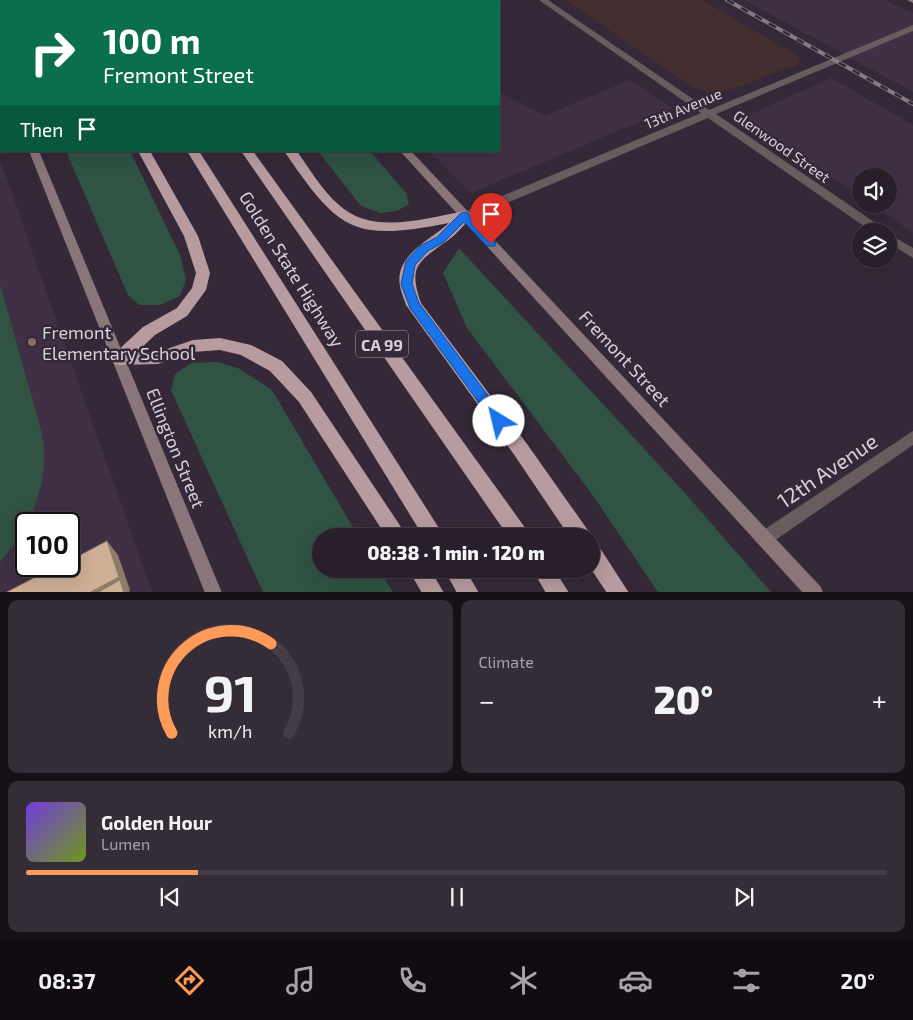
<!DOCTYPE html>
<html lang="en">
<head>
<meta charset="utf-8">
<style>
  body { margin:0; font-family:"Exo 2",sans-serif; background:#342c37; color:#f1f3f6; height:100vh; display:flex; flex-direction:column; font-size:19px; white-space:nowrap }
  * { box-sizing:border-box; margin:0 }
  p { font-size:16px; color:#a5a2a9 }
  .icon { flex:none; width:28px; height:28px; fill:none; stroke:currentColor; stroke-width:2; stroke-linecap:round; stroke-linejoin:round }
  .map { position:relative; height:592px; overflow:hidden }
  .drawer { display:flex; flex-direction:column; gap:8px; padding:8px; background:#161118; flex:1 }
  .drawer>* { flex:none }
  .top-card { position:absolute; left:0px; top:0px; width:500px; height:152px; box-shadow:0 5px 20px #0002,0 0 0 1px #443d47; background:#0b6e4f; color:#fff; overflow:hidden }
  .buttons { position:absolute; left:852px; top:168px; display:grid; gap:10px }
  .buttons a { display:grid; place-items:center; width:45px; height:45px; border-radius:50%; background:#281f2b; box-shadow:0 5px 20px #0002,0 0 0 1px #443d47; font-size:25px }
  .speed { position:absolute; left:15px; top:512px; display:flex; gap:10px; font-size:25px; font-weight:700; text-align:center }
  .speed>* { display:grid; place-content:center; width:65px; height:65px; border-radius:50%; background:#281f2b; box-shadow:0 5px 20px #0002,0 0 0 1px #443d47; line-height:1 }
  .speed .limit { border:2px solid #111; border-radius:8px; background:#fff; color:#111 }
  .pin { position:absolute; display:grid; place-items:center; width:42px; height:42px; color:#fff; margin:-51px -21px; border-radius:50% 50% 50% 0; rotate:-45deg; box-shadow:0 0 5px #0007 }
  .pin .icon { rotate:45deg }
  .me { position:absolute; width:55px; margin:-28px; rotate:324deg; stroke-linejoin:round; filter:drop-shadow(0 0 4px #0008) }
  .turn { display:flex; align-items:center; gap:18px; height:105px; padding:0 20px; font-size:22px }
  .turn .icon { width:65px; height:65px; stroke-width:2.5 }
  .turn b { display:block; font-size:35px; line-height:42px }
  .then { display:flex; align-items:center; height:48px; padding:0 20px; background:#0003; gap:10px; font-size:19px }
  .big { font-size:38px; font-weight:800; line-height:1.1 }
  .drawer .card { flex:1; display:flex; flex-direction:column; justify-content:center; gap:8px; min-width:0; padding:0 18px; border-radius:10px; background:#342c37 }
  .drawer .dial { align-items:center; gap:0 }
  .dial svg { height:130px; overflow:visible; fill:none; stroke:#443d47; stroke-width:7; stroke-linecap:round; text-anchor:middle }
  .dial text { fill:#f1f3f6; stroke:none }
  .song { display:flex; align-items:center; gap:15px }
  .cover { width:60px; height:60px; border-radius:8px; background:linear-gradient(135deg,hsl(260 70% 55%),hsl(80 70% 35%)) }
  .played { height:5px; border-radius:2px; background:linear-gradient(90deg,#fe9b59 20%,#443d47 20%) }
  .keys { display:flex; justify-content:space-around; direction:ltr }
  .heat { display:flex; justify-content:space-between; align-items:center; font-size:28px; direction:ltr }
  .drawer .tiles { flex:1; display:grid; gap:8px; grid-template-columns:1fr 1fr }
  .card:last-child { grid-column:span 2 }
  .trip { position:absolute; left:312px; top:528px; width:288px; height:50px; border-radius:25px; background:#281f2b; box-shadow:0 5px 20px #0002,0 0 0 1px #443d47; font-weight:800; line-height:50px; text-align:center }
  .menu { display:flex; height:80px; justify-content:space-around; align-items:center; background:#100c11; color:#a5a2a9 }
  .menu .icon { width:35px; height:35px }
  .menu .selected { color:#fe9b59 }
  .menu b { font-size:22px; color:#f1f3f6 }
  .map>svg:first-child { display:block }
</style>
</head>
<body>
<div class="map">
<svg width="913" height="593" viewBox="0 0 913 593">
  <rect width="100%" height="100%" fill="#352939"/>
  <path fill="#413045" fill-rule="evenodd" d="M745 0H885L913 13V92Z
    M831 78 913 125V233L871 204H889V176H861V197L745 117Z
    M630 80 672 108 471 193 429 151H499V92L544 116Z
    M0 160 152 592H0ZM26 524H69V566H26Z"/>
  <path fill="#442f30" d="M565 0H702L798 56 800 64 715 95 693 87Z"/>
  <path fill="#305344" d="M66 151H130L180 255 186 280 180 296 160 305H139L128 295Z
    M318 151H370L406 193 409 204 397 211 380 213 361 206Z
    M459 248 684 492 771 592H658L594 497 467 328 443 273Z
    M0 284 41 430C52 478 32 526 0 562Z
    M217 362 238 368 272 390 358 536H321V569H378L393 592H263L171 390 175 374 191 363Z"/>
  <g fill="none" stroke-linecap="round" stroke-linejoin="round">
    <path stroke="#685c5e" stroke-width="11" d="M312 1 316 0"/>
    <path fill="#685c5e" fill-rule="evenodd" d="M539 0H548L709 110 913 25V31L716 114 883 228 885 231H871L708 118 469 219H461L459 216 461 213 701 113Z
      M889 234 913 248V258L889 243Z
      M913 431V445L771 543 765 546 759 543 757 538 759 533Z"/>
    <path fill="#887678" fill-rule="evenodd" d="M259 0H267L268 1H260Z
      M907 0H913V3Z
      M0 60 1 61V69L0 68Z
      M29 151H39L222 593H205Z
      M400 151H411L821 587 823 593H803Z"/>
    <path fill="#b79b9f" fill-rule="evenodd" d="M65 0H75L76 1H66Z
      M94 0H104L105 1H95Z
      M136 0H146L147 1H137Z
      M149 0H159L160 1H150Z
      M138 151H150L198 236 210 273 206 290 187 316 155 335 137 352H158L193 340 220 338 251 345 282 361 311 392 407 536H386L299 402 270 371 241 355 220 350 193 352 158 364 120 365 114 364 112 359 114 354 143 327 177 308 192 288 196 273 184 236Z
      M187 151H199L444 536H423Z
      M241 151H253L526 529 529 536H508Z
      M284 151H297C310 170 322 190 339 205 373 236 425 218 465 211L470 213 472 216 470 219C462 227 454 237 444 243 416 263 409 268 421 303L527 444 587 529 590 536H569L515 456 406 305C404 299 401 292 400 286 394 255 431 240 449 223 352 242 339 231 284 151Z
      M591 543 598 545 629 593H607L591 569Z
      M408 569H430L444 593H422Z
      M444 569H465L479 593H457Z
      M532 569H554L569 593H546Z"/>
    <defs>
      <path id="rail" d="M727 0 913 104"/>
    </defs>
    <use href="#rail" stroke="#857b88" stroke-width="4"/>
    <use href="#rail" stroke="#352939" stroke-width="2.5" stroke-dasharray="8" stroke-linecap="butt"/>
  </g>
  <path fill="#907b69" d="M107 541 118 555 130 590 129 591 130 593H89Z"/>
  <path fill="#ceb096" stroke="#907b69" d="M107 541 119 577 89 593H5L57 566H69V561Z
    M120 580 124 593H97Z"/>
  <path fill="#1a73e8" stroke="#114b97" d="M465 212 468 213 495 241 496 244 495 246H487L464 222 444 242 428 251 415 265 412 284 419 303 504 417 506 421 504 425 499 427 495 425 410 308 401 284 406 261 420 246 437 237 461 213Z"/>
  <circle fill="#8d6e63" stroke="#352939" stroke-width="2" cx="32" cy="342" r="5"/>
  <g text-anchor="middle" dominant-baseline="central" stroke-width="5" stroke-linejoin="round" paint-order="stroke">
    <g font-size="15" fill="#d8d0da" stroke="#352939">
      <text transform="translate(683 108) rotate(-23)">13th Avenue</text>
      <text transform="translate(782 146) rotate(35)">Glenwood Street</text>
    </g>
    <rect fill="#352939" stroke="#a79eaa" stroke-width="1" x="356" y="330.5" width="52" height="27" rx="4"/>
    <g font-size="16" font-weight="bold" fill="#d8d0da">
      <text x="382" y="344">CA 99</text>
    </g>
    <g font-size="18" fill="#d8d0da" stroke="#352939">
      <text transform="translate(292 269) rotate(58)">Golden State Highway</text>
      <text transform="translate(625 358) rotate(47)">Fremont Street</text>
      <text transform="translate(176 448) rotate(68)">Ellington Street</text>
    </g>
    <g font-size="18" fill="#d8d0da" stroke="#352939" text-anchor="start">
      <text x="42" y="332">Fremont<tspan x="42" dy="21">Elementary School</tspan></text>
    </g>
    <g font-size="21" fill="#d8d0da" stroke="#352939">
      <text transform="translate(827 470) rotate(-34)">12th Avenue</text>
    </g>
  </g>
</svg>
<div class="buttons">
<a><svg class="icon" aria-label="sound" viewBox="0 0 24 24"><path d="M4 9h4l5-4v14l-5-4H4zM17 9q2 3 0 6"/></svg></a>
<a><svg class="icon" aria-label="layers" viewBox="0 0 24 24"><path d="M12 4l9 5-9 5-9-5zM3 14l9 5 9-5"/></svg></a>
</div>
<div class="speed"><div class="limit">100</div></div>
<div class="pin" style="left:491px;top:244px;background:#d93025"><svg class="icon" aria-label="arrive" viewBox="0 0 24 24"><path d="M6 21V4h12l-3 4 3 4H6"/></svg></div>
<svg class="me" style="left:499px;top:421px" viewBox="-20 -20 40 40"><circle r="19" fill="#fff"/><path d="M0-13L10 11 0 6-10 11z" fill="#1a73e8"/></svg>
<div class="trip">08:38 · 1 min · 120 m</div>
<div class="top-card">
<div class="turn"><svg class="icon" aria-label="right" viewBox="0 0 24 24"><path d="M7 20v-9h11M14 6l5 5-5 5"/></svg><div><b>100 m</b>Fremont Street</div></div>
<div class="then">Then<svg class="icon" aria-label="arrive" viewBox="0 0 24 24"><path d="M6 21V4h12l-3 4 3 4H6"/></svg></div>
</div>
</div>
<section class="drawer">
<div class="tiles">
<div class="card dial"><svg viewBox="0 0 100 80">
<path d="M14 69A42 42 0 1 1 86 69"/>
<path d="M14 69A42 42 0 0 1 75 14" stroke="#fe9b59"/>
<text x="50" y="56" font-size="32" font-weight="700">91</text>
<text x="50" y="72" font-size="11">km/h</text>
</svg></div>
<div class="card"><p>Climate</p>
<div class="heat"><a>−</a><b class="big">20°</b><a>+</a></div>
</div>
<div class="card">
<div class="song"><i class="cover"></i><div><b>Golden Hour</b><p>Lumen</p></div></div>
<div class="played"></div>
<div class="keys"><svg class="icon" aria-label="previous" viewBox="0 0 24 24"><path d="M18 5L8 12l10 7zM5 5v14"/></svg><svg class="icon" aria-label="pause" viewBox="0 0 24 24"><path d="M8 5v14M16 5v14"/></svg><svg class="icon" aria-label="next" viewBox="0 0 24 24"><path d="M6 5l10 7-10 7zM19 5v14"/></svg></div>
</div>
</div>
</section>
<nav class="menu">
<b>08:37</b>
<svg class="icon selected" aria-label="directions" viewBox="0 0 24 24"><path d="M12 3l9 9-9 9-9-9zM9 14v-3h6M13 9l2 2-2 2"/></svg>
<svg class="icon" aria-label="music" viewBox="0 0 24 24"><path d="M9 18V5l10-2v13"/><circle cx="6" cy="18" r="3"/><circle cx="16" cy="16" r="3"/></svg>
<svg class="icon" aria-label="phone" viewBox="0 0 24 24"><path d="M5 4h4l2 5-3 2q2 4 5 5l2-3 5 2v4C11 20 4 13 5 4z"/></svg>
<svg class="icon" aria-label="climate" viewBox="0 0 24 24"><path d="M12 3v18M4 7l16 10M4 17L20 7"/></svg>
<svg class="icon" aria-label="car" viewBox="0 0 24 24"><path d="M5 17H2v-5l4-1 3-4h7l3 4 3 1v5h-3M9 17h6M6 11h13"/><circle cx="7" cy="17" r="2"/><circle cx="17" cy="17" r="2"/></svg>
<svg class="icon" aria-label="filters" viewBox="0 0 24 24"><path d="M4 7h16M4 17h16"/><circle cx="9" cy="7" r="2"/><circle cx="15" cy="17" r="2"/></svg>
<b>20°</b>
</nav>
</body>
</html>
